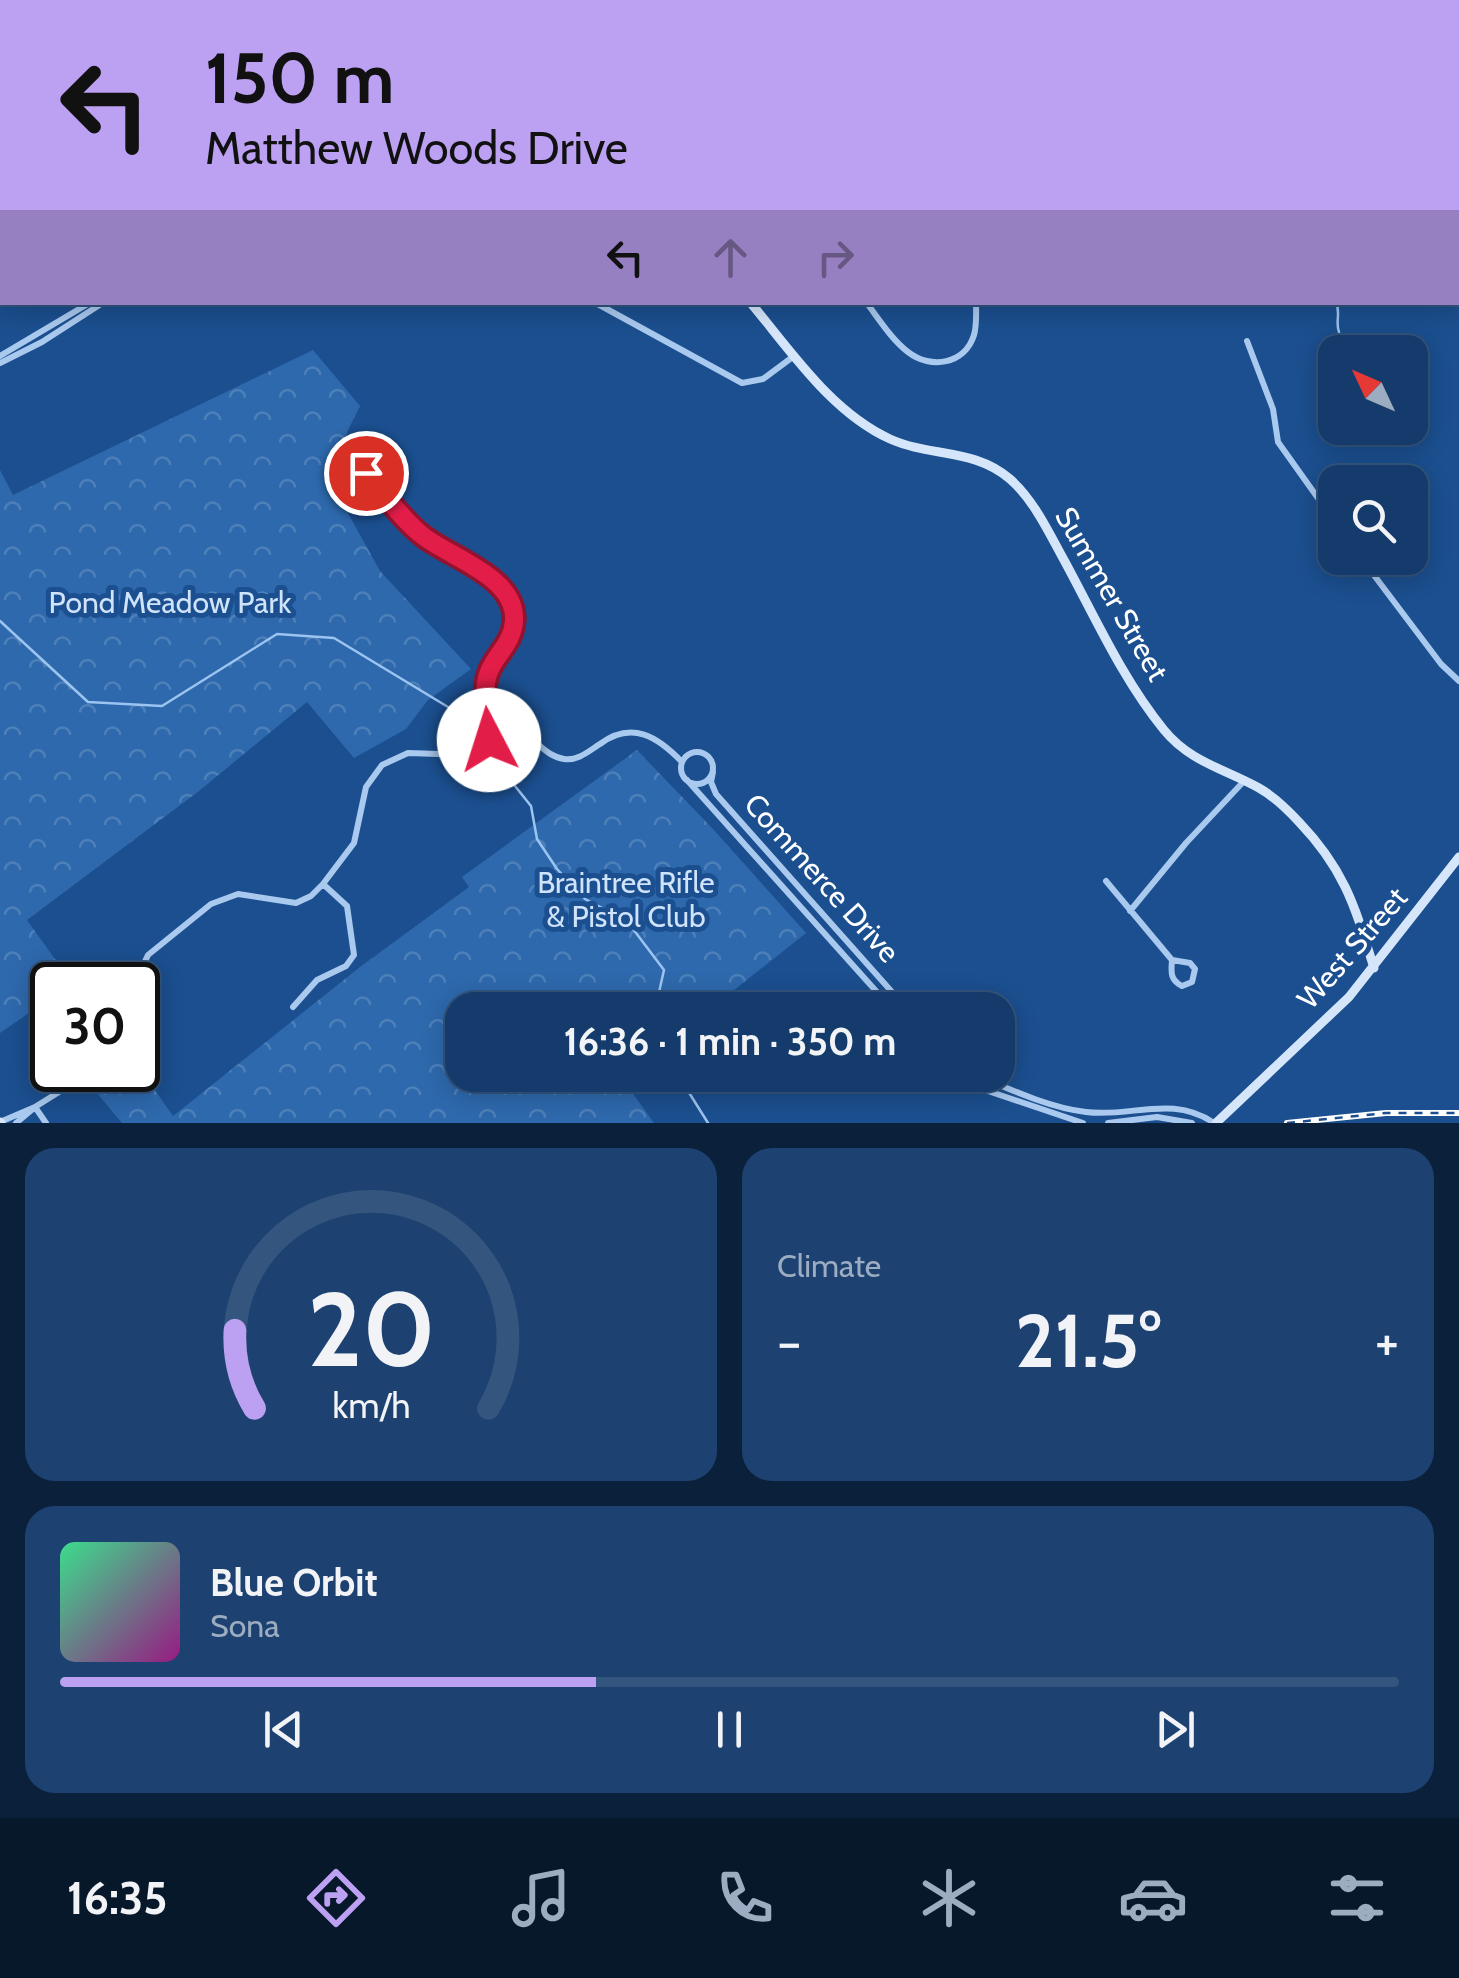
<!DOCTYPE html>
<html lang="en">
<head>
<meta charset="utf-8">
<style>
  body { margin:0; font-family:Cabin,sans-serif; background:#1d4271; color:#f1f3f6; height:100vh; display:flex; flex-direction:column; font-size:38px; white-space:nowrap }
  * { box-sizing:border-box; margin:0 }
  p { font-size:32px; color:#9dadc1 }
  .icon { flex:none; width:55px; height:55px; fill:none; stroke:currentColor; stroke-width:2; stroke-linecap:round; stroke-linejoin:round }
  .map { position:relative; height:1123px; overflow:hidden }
  .sheet { display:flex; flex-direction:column; gap:25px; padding:25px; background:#0b203b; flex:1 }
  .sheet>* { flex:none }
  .top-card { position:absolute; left:0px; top:0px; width:1460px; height:305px; box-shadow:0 5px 25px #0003,0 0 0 2px #33557e; background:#bca0f2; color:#111; overflow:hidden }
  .needle { width:65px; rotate:314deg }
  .buttons { position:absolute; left:1318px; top:335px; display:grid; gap:20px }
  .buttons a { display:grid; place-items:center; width:110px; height:110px; border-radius:20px; background:#143b6b; box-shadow:0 5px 25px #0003,0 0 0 2px #33557e; font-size:50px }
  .speed { position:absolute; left:30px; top:962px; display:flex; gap:20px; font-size:50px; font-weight:700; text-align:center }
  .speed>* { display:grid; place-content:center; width:130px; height:130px; border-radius:50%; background:#143b6b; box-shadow:0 5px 25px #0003,0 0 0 2px #33557e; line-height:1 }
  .speed .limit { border:5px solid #111; border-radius:15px; background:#fff; color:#111 }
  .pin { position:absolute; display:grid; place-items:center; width:85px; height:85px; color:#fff; margin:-42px; border:5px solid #fff; border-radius:50%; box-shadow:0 2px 10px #0007 }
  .me { position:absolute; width:110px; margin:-55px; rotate:355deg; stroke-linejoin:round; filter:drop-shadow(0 0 8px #0008) }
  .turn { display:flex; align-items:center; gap:35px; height:210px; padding:0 40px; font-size:45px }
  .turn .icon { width:130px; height:130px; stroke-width:2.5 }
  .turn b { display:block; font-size:70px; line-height:85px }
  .lanes { display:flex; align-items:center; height:95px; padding:0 40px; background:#0003; justify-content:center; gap:50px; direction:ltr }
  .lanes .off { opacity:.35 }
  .big { font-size:75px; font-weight:700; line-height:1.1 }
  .sheet .widget { flex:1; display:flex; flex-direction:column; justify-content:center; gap:15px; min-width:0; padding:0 35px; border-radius:30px; background:#1d4271 }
  .sheet .dial { align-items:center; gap:0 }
  .dial svg { height:260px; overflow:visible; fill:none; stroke:#33557e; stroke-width:7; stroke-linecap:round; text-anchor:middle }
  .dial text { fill:#f1f3f6; stroke:none }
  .song { display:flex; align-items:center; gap:30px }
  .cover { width:120px; height:120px; border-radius:15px; background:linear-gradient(135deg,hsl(150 70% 55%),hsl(310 70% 35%)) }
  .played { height:10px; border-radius:5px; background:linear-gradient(90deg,#bca0f2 40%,#33557e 40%) }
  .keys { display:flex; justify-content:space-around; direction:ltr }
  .heat { display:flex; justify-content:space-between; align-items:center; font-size:55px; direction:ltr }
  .sheet .tiles { flex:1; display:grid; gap:25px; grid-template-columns:1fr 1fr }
  .widget:last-child { grid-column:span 2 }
  .trip { position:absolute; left:445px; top:992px; width:570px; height:100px; border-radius:30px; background:#143b6b; box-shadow:0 5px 25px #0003,0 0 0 2px #33557e; font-weight:700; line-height:100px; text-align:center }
  .menu { display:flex; height:160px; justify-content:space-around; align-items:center; background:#08182b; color:#9dadc1 }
  .menu .icon { width:70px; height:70px }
  .menu .current { color:#bca0f2 }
  .menu b { font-size:45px; color:#f1f3f6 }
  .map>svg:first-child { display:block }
</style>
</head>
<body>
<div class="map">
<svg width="1459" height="1123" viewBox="0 0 1459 1123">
  <defs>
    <pattern id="forest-crowns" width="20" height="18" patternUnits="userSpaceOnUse" patternTransform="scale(2.5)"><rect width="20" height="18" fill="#2e69ad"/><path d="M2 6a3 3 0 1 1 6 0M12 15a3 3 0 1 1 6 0" fill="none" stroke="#4d80b9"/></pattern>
  </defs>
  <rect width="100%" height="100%" fill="#1b4f8f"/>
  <path fill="url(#forest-crowns)" d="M0 0H226L2 2 0 115Z
    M313 350 360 406 348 430 339 463V497L380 571 471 669 428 700 406 729 354 758 307 702 199 791 27 920 72 983 52 985V997L0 1033V470L13 495Z
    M637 750 713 829 806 933 709 1010H462V1075H629L623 1080 654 1123H122L91 1086 111 1070H138V1066L173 1116 360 967 469 887 462 877Z"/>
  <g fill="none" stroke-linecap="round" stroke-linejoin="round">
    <path stroke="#9cc4f0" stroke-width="2.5" d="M1408 2 1410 0
      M1336 302C1341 313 1335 322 1339 332
      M0 621 88 702 162 706 277 634 334 638 453 710 479 742
      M491 756 531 806 537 839 557 869 585 899 627 921 664 970 655 1010
      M678 1075 708 1123"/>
    <path stroke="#a9c9ee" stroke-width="6" d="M644 0 646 2
      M769 0 771 2
      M575 2 577 0
      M961 2 962 0
      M1458 123 1459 125
      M1458 276H1459
      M594 302 742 383 763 379 794 356
      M866 302C879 319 892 340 908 352 931 370 965 364 974 335 977 325 976 313 976 302
      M1247 341 1273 409 1278 442 1335 522
      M0 356 91 302
      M0 363 42 342 104 302
      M366 473C384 493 401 519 423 536 453 560 523 579 513 629 511 642 502 651 494 662 479 684 486 712 493 736
      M1361 558 1441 664 1459 681
      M493 736C531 719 536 755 564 759 578 761 589 751 600 744 632 720 658 737 682 762
      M681 768a16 16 0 1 1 32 0a16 16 0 1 1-32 0Z
      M713 772 711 782 716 794 908 1010
      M687 780 893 1010
      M1106 881 1172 960C1171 972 1170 980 1182 986L1192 982 1195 969 1190 963 1172 960
      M1130 911 1186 843 1245 780
      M141 984 146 996 148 1025
      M293 1007 317 980 346 966 354 955 347 906 323 884
      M138 1019 141 1009 139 974 148 955 211 904 238 894 296 903 311 896 323 884 354 843 366 787 382 765 408 753 469 755 481 748 493 736
      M138 1021 149 1025 153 1038 146 1048 138 1050
      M955 1075 982 1089 1083 1123
      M976 1075C1009 1089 1050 1108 1086 1112 1131 1118 1172 1094 1214 1123
      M35 1107 46 1123
      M0 1122 35 1107 94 1070
      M16 1123 34 1108
      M1108 1123 1157 1117 1192 1123"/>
    <path stroke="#d6e6fa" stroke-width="9" d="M499 0 501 2
      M750 302C791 351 831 412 890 439 930 457 974 448 1010 479 1034 500 1049 533 1064 560 1095 617 1123 680 1164 730 1190 762 1225 769 1259 788 1275 797 1287 809 1299 822 1345 870 1355 907 1374 968
      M0 1122 1 1123
      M1216 1123 1349 997 1459 857"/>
    <path stroke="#fff" stroke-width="11" d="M296 2 301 0
      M332 2 337 0
      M0 154 2 153
      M0 173 2 171"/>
    <defs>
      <path id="rail" d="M1287 1123 1386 1113H1459"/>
    </defs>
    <use href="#rail" stroke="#fff" stroke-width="6"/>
    <use href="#rail" stroke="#1b4f8f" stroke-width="2.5" stroke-dasharray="8" stroke-linecap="butt"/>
  </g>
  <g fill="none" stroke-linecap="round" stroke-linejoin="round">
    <defs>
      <path id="route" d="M366 473C384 493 401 519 423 536 451 558 517 577 514 621 513 638 503 648 494 662 479 684 486 712 493 736L489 740"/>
    </defs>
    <use href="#route" stroke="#92132f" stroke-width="25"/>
    <use href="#route" stroke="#e11d48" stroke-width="18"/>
  </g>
  <g text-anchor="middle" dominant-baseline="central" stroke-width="10" stroke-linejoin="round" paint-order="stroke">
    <g font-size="30" fill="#fff" stroke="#1b4f8f">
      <text transform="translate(1112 594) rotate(60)">Summer Street</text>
      <text transform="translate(822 878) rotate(48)">Commerce Drive</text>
      <text transform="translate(1352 948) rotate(-49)">West Street</text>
    </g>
    <g font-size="30" fill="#cfe3fa" stroke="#1b4f8f">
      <text x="170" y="602">Pond Meadow Park</text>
      <text x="626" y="882">Braintree Rifle<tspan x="626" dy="34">&amp; Pistol Club</tspan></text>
    </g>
  </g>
</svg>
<div class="buttons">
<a><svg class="needle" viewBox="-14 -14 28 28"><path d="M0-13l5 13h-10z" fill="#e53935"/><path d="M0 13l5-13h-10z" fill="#9dadc1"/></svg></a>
<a><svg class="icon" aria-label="search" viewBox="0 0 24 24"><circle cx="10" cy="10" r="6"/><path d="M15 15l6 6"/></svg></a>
</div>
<div class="speed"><div class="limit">30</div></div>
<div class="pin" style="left:366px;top:473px;background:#d93025"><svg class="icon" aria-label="arrive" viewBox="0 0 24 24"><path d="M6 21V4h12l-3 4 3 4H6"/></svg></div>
<svg class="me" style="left:489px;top:740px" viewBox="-20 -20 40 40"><circle r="19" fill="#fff"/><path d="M0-13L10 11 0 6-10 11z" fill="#e11d48"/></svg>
<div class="trip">16:36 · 1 min · 350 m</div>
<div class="top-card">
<div class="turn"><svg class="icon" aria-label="left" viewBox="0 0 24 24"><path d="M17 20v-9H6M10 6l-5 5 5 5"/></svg><div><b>150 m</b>Matthew Woods Drive</div></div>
<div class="lanes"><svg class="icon" aria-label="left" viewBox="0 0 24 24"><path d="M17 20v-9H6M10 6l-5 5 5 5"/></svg><svg class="icon off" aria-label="ahead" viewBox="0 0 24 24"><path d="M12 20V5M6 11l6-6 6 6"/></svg><svg class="icon off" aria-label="right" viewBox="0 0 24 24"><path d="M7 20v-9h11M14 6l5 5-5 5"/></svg></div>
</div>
</div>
<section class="sheet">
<div class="tiles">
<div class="widget dial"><svg viewBox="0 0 100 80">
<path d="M14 69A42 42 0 1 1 86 69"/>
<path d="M14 69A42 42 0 0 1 8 45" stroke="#bca0f2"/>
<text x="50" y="56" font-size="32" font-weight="700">20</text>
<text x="50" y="72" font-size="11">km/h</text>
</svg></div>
<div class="widget"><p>Climate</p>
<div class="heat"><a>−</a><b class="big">21.5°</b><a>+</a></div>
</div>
<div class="widget">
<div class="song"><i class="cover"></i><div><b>Blue Orbit</b><p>Sona</p></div></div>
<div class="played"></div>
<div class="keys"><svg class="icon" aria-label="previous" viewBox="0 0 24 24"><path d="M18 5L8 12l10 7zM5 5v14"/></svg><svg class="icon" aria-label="pause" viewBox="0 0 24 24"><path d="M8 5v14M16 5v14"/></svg><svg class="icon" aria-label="next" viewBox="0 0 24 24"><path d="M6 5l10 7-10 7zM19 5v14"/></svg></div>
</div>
</div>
</section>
<nav class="menu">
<b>16:35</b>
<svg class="icon current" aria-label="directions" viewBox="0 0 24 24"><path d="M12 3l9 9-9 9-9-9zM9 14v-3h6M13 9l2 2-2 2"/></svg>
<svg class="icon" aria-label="music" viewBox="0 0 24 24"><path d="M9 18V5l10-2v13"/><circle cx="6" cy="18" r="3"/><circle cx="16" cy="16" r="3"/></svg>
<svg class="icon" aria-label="phone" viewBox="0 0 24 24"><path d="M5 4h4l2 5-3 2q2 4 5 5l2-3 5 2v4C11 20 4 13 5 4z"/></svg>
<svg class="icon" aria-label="climate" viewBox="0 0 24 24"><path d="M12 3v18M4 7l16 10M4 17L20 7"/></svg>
<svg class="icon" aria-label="car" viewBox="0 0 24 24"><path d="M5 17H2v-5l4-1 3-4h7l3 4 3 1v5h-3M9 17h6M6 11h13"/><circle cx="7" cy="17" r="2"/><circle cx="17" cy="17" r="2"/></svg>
<svg class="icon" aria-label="filters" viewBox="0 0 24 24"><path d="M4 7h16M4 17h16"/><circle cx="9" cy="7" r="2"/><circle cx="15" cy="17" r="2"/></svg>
</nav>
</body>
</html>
